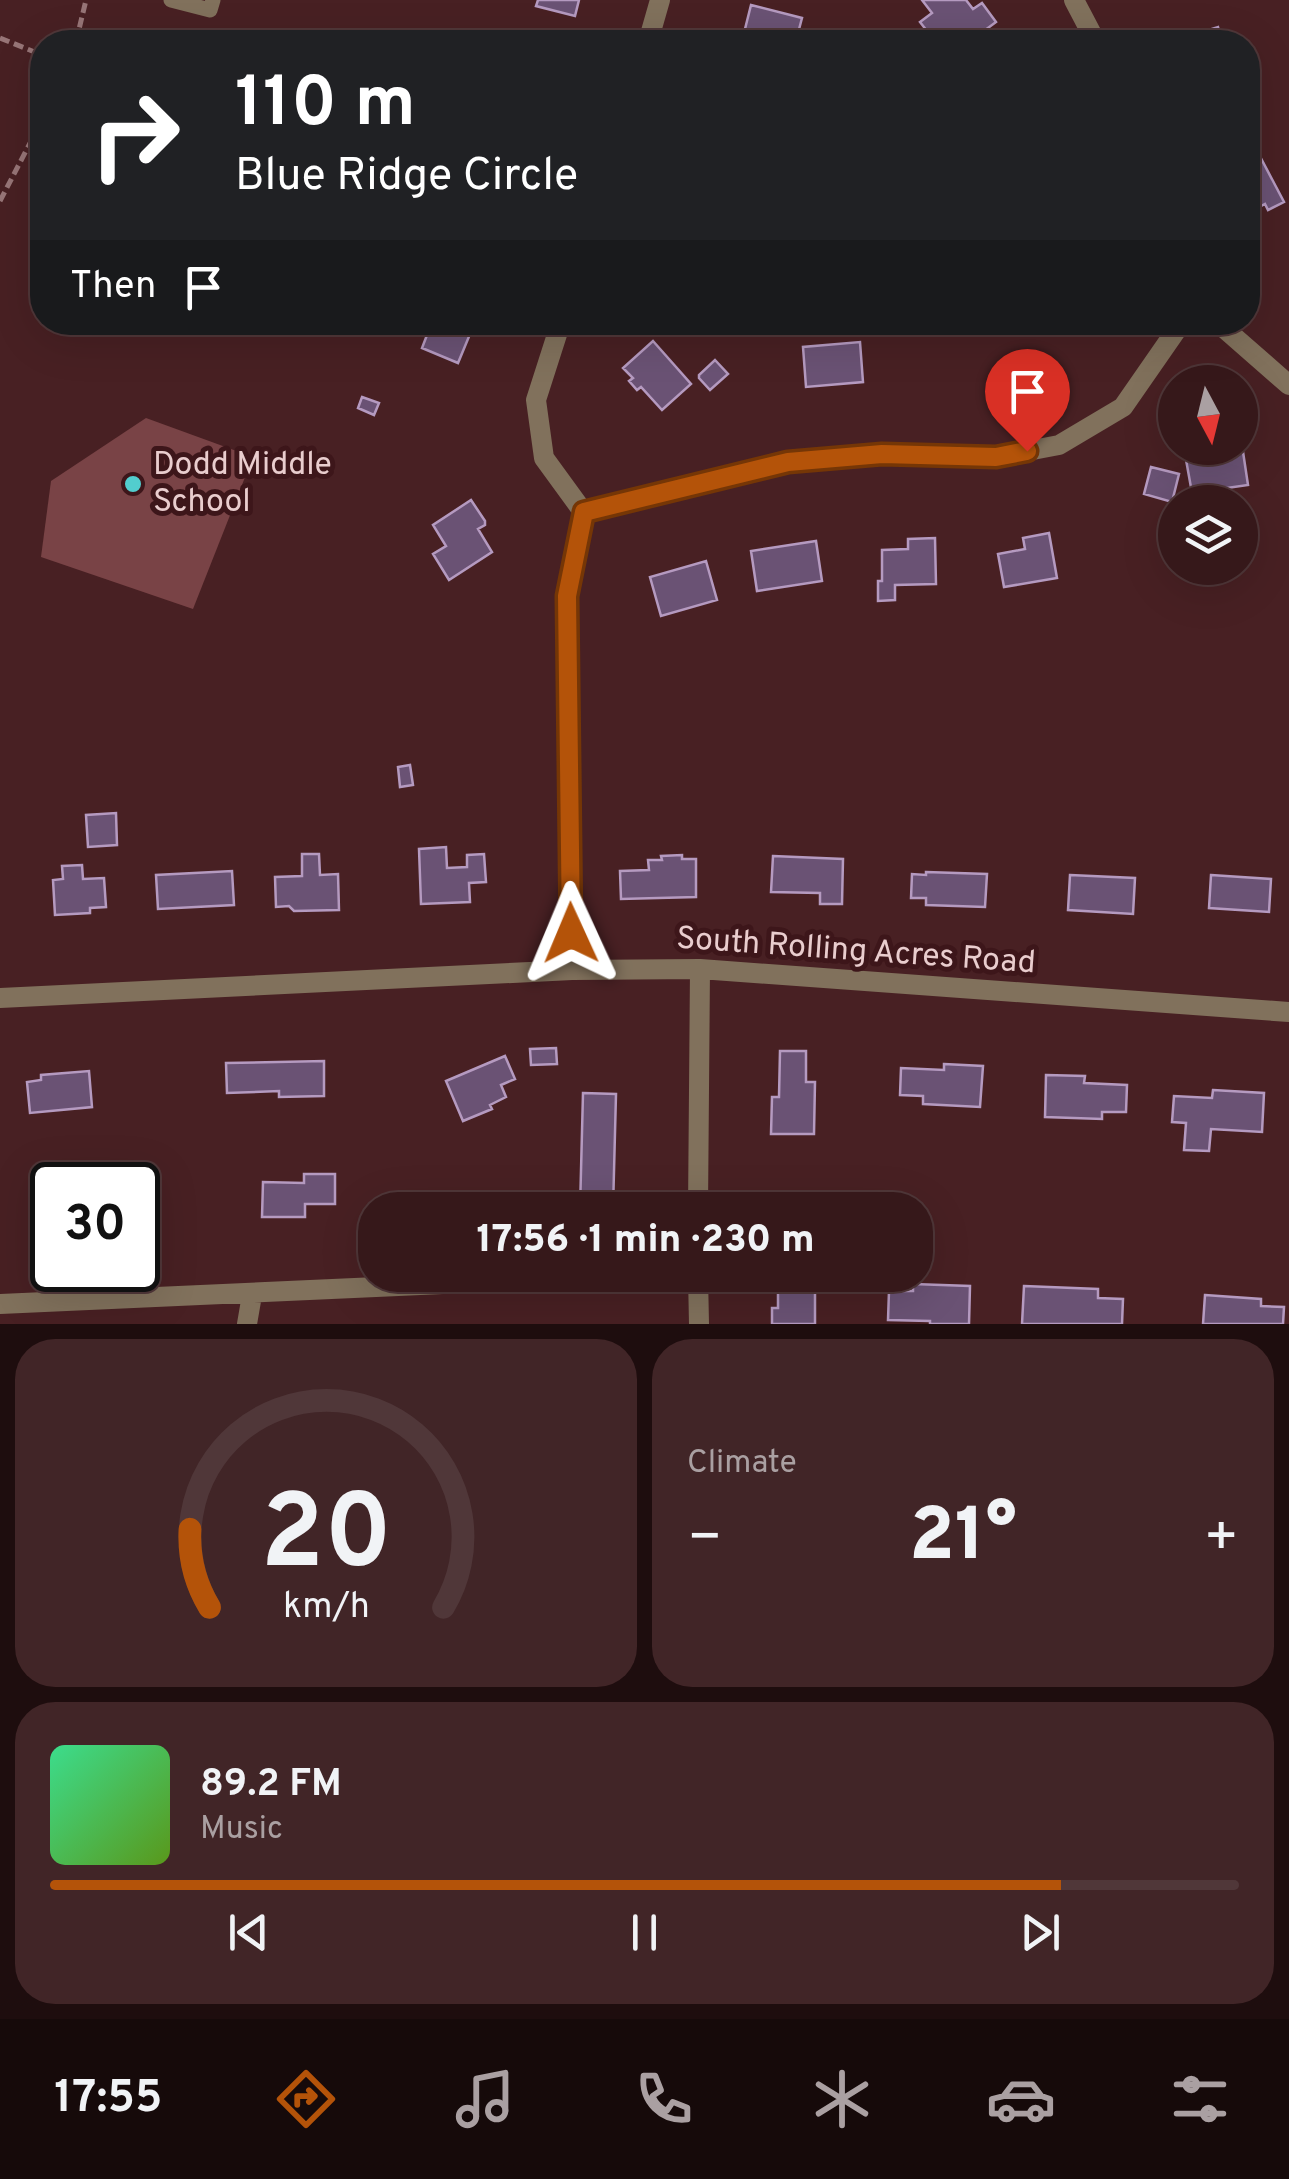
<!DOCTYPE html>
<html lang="en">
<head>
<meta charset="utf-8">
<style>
  body { margin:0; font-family:Overpass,sans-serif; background:#412527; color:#f1f3f6; height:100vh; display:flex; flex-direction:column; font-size:38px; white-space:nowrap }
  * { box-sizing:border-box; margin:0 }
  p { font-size:32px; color:#aaa0a2 }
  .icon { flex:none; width:55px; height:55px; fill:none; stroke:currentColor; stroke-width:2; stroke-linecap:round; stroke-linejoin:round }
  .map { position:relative; height:1324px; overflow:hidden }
  .sheet { display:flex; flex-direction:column; gap:15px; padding:15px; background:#1e0d0e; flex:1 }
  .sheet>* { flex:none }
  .hud { position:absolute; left:30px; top:30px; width:1230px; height:305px; border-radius:40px; box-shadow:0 10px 40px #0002,0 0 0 2px #503739; background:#202124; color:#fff; overflow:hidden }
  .needle { width:65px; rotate:173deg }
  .fabs { position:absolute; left:1158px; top:365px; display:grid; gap:20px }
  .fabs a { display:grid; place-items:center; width:100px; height:100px; border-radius:50%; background:#36181a; box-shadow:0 10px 40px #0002,0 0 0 2px #503739; font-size:50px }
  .speed { position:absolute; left:30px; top:1162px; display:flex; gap:20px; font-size:50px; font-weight:700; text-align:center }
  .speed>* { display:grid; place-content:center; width:130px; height:130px; border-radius:50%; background:#36181a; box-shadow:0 10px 40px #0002,0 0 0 2px #503739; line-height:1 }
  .speed .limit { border:5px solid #111; border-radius:15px; background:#fff; color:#111 }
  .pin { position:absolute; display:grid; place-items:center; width:85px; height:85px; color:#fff; margin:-102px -42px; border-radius:50% 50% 50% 0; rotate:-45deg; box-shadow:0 0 10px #0007 }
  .pin .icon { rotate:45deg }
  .me { position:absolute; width:110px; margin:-55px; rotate:359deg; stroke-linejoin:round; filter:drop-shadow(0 0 8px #0008) }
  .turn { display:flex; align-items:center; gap:35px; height:210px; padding:0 40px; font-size:45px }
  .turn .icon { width:130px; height:130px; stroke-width:2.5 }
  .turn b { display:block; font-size:70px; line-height:85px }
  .then { display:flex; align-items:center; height:95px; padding:0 40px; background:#0003; gap:20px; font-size:38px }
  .big { font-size:75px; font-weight:800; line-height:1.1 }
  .sheet .widget { flex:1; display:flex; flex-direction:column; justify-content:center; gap:15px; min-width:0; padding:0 35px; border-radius:40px; background:#412527 }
  .sheet .dial { align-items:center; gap:0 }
  .dial svg { height:260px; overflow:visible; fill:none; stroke:#503739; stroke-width:7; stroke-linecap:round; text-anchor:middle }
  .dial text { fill:#f1f3f6; stroke:none }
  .song { display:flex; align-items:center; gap:30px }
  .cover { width:120px; height:120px; border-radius:15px; background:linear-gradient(135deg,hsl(150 70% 55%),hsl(90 70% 35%)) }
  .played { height:10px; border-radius:5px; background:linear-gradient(90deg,#b45309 85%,#503739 85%) }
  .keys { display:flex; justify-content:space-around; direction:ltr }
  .heat { display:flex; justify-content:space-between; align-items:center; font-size:55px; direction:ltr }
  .sheet .tiles { flex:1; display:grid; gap:15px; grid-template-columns:1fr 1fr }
  .widget:last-child { grid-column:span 2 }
  .trip { position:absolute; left:358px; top:1192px; width:575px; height:100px; border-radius:40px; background:#36181a; box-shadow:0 10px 40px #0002,0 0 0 2px #503739; font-weight:800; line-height:100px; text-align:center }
  .menu { display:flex; height:160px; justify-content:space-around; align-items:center; background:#160a0a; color:#aaa0a2 }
  .menu .icon { width:70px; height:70px }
  .menu .on { color:#b45309 }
  .menu b { font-size:45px; color:#f1f3f6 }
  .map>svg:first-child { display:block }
</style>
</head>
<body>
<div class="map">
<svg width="1289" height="1324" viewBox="0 0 1289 1324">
  <rect width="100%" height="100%" fill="#482023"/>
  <path fill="#794346" d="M146 418 253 457 193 609 41 557 51 481Z"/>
  <path fill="#6a5274" stroke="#b59ac0" stroke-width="2.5" d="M538 0H579L575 16 536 6Z
    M922 0H966L973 9 982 3 996 22 969 42H956L946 30 934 40 920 22 932 13Z
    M751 5 802 18 797 37 782 33 780 42H732L735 31 744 33Z
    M1218 27 1222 42H1180L1179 39Z
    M1254 145 1284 202 1268 210 1265 204 1248 213V149Z
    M432 322H475L458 363 422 348Z
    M653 341 691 384 662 410 641 387 637 390 629 381 633 378 623 368Z
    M860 342 863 382 806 387 803 347Z
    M715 360 728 374 710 390 699 378V375Z
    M362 397 379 403 374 415 358 408Z
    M1242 445 1248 485 1192 493 1185 454 1240 448Z
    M1151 467 1179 474 1172 502 1144 494Z
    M471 500 485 521V525L478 529 492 552 449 580 433 554 446 546 433 525Z
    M1049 533 1057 578 1004 587 998 554 1025 549 1023 538Z
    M935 538 936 584 895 585V600L878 601V581H882V550L908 549V539Z
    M816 541 822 581 757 591 751 551Z
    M706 561 717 600 661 616 650 577Z
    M410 765 413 785 400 787 398 767Z
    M116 813 117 845 88 847 86 815Z
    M446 847 447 868 467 867V855L484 854 486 882 469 883 470 902 421 904 419 849Z
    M302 854H319L320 875 338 874 339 910 294 911 289 906 276 907 275 877 302 876Z
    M682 855V859H696V897L621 899 620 871 649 870 648 860H662L661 856Z
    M773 856 843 859 842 904H820V893L771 892Z
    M82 865 83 879 104 878 106 907 90 908V913L55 915 53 880 63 879 62 866Z
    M232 871 234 905 158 909 156 875Z
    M926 872 987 874 985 907 926 905V898H911L912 874 926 875Z
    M1070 875 1135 878 1133 914 1068 910Z
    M1211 875 1271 879 1269 912 1209 908Z
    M556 1048 557 1064 531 1065 530 1049Z
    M780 1051H806V1082H815L814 1134H771L772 1097H779Z
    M505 1056 515 1079 501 1085 506 1097 490 1105 492 1109 463 1121 446 1081Z
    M324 1061V1096L279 1097V1091L227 1093 226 1063Z
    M944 1064 983 1066 980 1107 923 1104V1096L900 1095 901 1068 944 1070Z
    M89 1071 92 1107 30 1113 27 1082 41 1080V1075Z
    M1046 1075 1085 1076 1084 1083 1127 1085 1126 1112H1102V1119L1045 1117Z
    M1213 1090 1264 1093 1262 1132 1211 1129 1209 1151 1184 1150 1186 1123 1172 1122 1174 1096 1212 1098Z
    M583 1093 616 1094 613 1210H580Z
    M304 1174H335V1204H305V1217H262L263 1182 304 1183Z
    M52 1194V1231L31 1232 30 1195Z
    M778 1275H815V1324H772V1308H778Z
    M913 1284 970 1286 969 1324H930V1321L888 1320 889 1291H913Z
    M1024 1286 1098 1289V1298L1123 1299 1122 1324H1022Z
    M1205 1295 1261 1299V1306L1284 1307 1283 1324H1203Z"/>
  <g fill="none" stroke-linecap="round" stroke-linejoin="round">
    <path stroke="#977577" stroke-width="5" stroke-dasharray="10 5" stroke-linecap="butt" d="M0 38 42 55
      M76 42 86 0
      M0 201 42 120"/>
    <path stroke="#81715c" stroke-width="15" d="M171 0 210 10 213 0"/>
    <path stroke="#81715c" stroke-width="20" d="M1074 0 1096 42
      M648 42 660 0
      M561 322 536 400 544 458 584 513
      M1217 322 1289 385
      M584 513 788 462 882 454 996 457 1059 445 1123 407 1182 322
      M572 970 567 597 584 513
      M0 998 572 970 700 969 1289 1012
      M698 1210 700 969
      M698 1275 699 1324
      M0 1304 642 1275
      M247 1324 252 1295"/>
  </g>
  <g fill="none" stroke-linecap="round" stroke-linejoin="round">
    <defs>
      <path id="route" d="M571 933 567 596 584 512 788 462 882 454 996 457 1027 451"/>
    </defs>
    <use href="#route" stroke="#753606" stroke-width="25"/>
    <use href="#route" stroke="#b45309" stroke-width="18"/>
  </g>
  <circle fill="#52cdce" stroke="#3d161a" stroke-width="4" cx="133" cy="484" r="10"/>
  <g text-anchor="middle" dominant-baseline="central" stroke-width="10" stroke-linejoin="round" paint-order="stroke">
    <g font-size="32" fill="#e9cdce" stroke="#3d161a" text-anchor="start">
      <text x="153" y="466">Dodd Middle<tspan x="153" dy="37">School</tspan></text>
    </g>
    <g font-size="32" fill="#e9cdce" stroke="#3d161a">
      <text transform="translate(856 952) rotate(4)">South Rolling Acres Road</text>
    </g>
  </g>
</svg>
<div class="fabs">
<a><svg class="needle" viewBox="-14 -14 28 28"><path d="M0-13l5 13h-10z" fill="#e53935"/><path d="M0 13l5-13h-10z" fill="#aaa0a2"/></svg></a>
<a><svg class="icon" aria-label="layers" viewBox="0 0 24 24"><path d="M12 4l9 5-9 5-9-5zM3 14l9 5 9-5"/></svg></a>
</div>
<div class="speed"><div class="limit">30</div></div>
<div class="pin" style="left:1027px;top:451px;background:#d93025"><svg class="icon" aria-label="arrive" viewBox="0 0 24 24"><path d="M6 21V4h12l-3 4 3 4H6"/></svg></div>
<svg class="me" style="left:571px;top:933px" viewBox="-20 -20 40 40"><path d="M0-17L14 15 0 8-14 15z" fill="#b45309" stroke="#fff" stroke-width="4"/></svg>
<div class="trip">17:56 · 1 min · 230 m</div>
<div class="hud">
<div class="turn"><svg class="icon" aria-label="right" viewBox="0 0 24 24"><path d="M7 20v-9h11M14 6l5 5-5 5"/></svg><div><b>110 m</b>Blue Ridge Circle</div></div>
<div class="then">Then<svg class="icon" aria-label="arrive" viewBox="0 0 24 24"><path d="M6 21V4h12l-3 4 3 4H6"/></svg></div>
</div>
</div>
<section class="sheet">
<div class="tiles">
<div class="widget dial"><svg viewBox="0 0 100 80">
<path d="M14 69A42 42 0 1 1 86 69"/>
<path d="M14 69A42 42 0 0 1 8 45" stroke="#b45309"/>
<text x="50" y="56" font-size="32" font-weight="700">20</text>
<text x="50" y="72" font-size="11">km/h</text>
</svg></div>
<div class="widget"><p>Climate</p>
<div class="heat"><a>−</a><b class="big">21°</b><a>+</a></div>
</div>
<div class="widget">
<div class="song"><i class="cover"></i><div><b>89.2 FM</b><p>Music</p></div></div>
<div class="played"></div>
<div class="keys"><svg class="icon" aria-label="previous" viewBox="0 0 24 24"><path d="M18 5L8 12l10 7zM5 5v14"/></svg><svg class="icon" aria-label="pause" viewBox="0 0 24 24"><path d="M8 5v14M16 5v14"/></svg><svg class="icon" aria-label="next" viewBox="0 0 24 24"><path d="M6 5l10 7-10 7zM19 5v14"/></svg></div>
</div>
</div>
</section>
<nav class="menu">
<b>17:55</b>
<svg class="icon on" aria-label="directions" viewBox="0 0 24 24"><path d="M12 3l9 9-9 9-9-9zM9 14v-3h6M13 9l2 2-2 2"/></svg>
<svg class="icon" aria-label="music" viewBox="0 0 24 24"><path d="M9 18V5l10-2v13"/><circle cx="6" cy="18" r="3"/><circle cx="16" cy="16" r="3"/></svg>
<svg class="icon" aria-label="phone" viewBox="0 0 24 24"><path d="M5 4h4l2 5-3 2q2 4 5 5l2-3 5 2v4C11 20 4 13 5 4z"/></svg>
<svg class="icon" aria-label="climate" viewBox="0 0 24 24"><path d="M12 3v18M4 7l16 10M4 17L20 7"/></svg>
<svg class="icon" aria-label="car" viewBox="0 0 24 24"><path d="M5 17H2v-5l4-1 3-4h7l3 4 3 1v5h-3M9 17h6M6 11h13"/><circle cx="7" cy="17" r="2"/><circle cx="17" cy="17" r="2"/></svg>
<svg class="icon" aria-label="filters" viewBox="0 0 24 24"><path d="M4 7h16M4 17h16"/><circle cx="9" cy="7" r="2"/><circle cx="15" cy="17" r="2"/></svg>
</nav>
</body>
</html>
